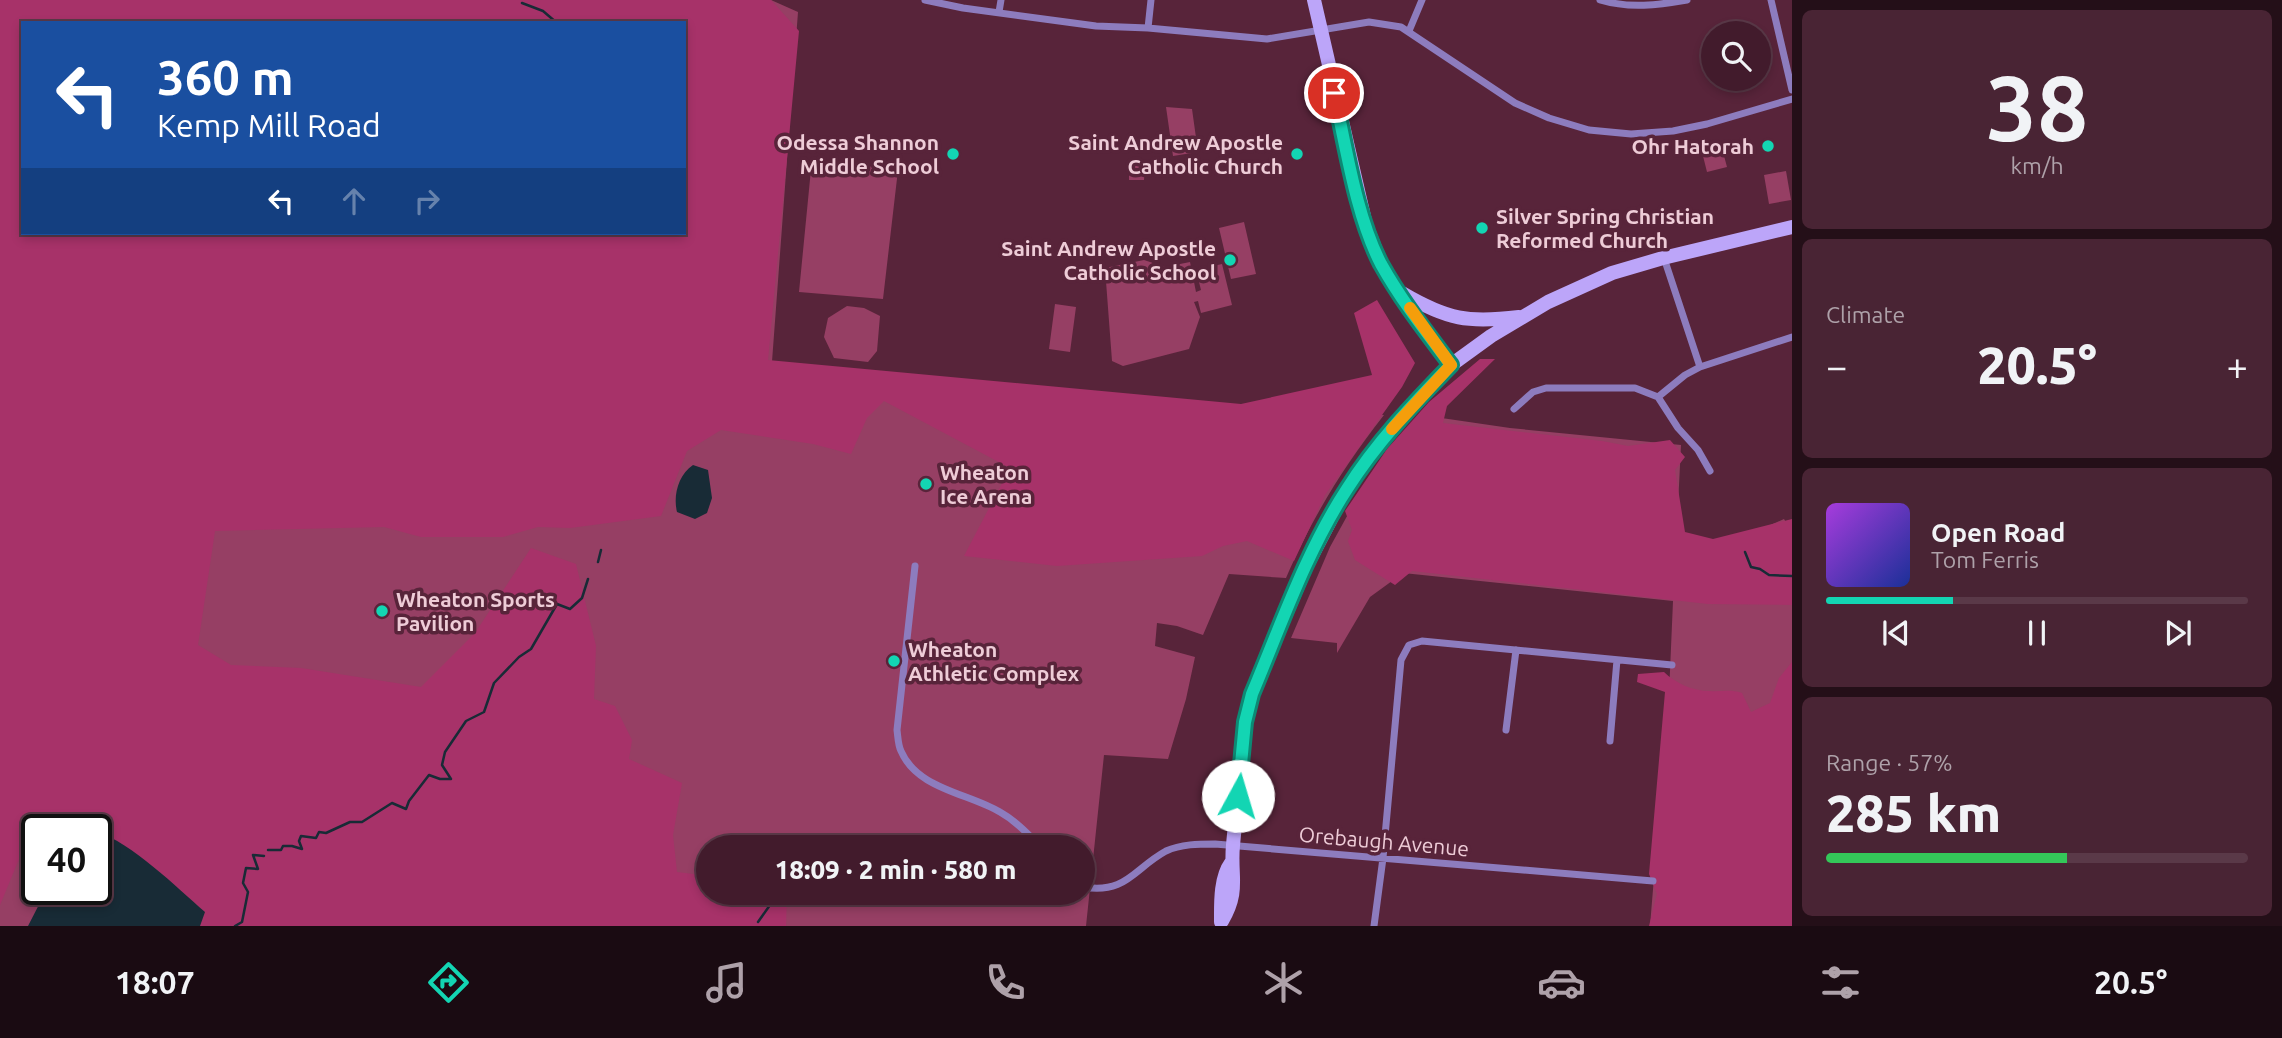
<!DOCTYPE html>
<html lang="en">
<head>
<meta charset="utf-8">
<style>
  body { margin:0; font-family:Ubuntu,sans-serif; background:#492434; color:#f1f3f6; height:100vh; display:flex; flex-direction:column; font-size:26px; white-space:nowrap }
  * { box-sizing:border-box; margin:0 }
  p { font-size:23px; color:#aea1a9 }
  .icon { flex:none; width:38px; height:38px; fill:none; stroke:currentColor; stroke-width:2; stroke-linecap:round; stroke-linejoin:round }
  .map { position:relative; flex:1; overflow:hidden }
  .details { display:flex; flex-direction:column; gap:10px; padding:10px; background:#240f18; width:490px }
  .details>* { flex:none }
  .top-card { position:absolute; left:21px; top:21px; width:665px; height:214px; border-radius:0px; box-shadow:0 4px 10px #0003,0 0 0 2px #5a3948; background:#1a4fa0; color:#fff; overflow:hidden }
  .buttons { position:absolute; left:1701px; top:21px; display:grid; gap:14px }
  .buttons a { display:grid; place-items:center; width:70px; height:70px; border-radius:50%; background:#421b2c; box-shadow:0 4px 10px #0003,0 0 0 2px #5a3948; font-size:35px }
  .speed { position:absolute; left:21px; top:814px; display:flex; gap:14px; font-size:35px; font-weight:700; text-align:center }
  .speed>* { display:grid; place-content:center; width:91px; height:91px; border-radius:50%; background:#421b2c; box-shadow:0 4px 10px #0003,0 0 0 2px #5a3948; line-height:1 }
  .speed .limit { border:4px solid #111; border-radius:10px; background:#fff; color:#111 }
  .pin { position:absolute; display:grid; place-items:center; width:60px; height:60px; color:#fff; margin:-30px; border:4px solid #fff; border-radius:50%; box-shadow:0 2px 7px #0007 }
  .me { position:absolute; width:77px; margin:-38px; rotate:6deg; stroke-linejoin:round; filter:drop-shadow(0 0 5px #0008) }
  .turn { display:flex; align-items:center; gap:24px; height:147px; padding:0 21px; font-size:32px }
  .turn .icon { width:91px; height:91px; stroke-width:2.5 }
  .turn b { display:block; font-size:49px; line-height:60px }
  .lanes { display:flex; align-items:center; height:66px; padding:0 21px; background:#0003; justify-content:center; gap:35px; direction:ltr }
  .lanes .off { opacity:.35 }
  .big { font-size:52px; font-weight:800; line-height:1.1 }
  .details .tile { flex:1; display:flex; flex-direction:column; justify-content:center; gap:10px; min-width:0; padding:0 24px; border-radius:10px; background:#492434 }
  .details .dial { align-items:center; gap:0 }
  .dial b { font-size:91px; line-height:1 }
  .song { display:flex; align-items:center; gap:21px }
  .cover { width:84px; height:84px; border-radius:10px; background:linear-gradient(135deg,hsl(280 70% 55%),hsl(230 70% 35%)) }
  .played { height:7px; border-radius:4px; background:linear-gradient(90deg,#13d5b3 30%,#5a3948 30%) }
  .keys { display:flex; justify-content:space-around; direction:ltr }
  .heat { display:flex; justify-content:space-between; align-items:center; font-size:38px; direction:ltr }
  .charge { height:10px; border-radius:5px; background:linear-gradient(90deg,#34c759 57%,#5a3948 0) }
  .trip { position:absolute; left:696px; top:835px; width:399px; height:70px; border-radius:35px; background:#421b2c; box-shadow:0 4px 10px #0003,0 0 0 2px #5a3948; font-weight:800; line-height:70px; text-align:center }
  .menu { display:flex; height:112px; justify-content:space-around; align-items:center; background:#1a0b12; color:#aea1a9 }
  .menu .icon { width:49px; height:49px }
  .menu .selected { color:#13d5b3 }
  .menu b { font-size:32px; color:#f1f3f6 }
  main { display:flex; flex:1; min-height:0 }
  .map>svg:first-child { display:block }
</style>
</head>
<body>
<main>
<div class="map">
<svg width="1792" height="926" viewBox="0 0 1792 926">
  <rect width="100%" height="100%" fill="#58243a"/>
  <path fill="#963f64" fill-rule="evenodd" d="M0 0H771L798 12 771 375 1384 415C1342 469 1313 516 1286 578L1229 574 1203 635 1177 626 1157 623 1155 646 1195 657 1186 699 1168 759 1104 755 1086 926H0ZM23 23H684V233H23ZM37 830H96V889H37ZM709 847H1083V892H709Z
    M1166 107 1192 109 1198 152 1173 156Z
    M1723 152 1727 167 1707 172 1703 156Z
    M812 159 898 170 883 299 799 292Z
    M1129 164 1145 165 1144 180H1129Z
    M1786 171 1791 200 1769 204 1764 175Z
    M1244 222 1256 274 1231 279 1219 228Z
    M1144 260 1165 267 1190 262 1196 292 1201 290 1196 270 1222 264 1232 305 1201 313 1198 301 1194 302 1200 317 1189 349 1123 366 1112 361 1105 268Z
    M1055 304 1076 307 1070 352 1049 349Z
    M847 306 864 308 880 316 877 351 868 362 834 358 824 337 828 318Z
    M1421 415 1510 428 1681 445 1676 546 1716 549 1784 519 1788 526 1792 525V926H1650L1669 694 1673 601 1403 573 1370 597 1337 653V643L1291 638 1330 547 1357 498Z"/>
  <path fill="#a73269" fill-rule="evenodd" d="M0 0H771L799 31 768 360 1241 404 1372 375 1354 313 1377 300 1415 363 1402 387 1325 495 1294 561 1247 541 1223 546 1202 556 1057 566 964 556 1010 468 884 401 867 418 851 454 813 444 721 430 687 451 661 516 570 528 538 527 503 537H421L384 527 215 531 198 645 231 665 301 668 421 687 475 633 531 548 576 564 596 646 594 699 615 706 632 740 629 759 682 783 673 835 677 872 709 876V892L787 893 786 926H200L205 912 156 869 120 844 96 830 77 829 65 812 34 823 0 905ZM23 23H684V233H23Z
    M1480 359H1495L1447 406 1443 423 1602 441 1628 446 1670 440 1685 457 1675 470 1685 532 1713 539 1792 519V605L1708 604 1412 571 1395 585 1355 560 1348 541 1352 530 1345 511 1387 449 1429 402Z
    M1792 662V926H1649L1657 894 1649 874 1665 692 1637 682 1638 674 1664 672C1675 683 1693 691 1709 691 1721 692 1730 689 1742 693L1751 712 1770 703 1779 678Z"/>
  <path fill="#182b36" d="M693 465 708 470 712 498 707 513 695 519 677 512C673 496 678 475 693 465Z
    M96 831C133 844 175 886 205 912L200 926H28L47 889H96Z"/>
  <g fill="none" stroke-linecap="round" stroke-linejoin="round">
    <path stroke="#182b36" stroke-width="2.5" d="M522 3 543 11 557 23
      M1745 552 1751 567 1760 569 1769 575 1792 576
      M598 562 601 550
      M268 850H281L283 846H292L302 849 299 841 301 836 316 838 319 832 326 833 350 822H362L392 803 406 809 409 801 429 775 440 779H451L442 765 445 752 466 721 484 712 494 683 519 657 531 649 557 604 570 609 582 598 588 579
      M758 922 770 905
      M235 926 242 922 248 892 243 883 246 868 258 869 253 855 264 856"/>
    <path stroke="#8d7cbe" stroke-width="7" d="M925 0 963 8 1096 26 1148 28 1267 39 1369 22 1401 27 1515 103 1549 118 1589 130 1631 134 1673 131 1707 124 1792 99
      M1600 0C1630 9 1658 5 1687 0
      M1771 0 1792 90
      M999 12 1001 0
      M1148 28 1151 0
      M1409 31 1422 0
      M1664 258 1700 367
      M1658 397 1685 375 1700 367 1792 337
      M1514 409 1533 392 1546 388H1635L1658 397 1678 428 1698 450 1710 471
      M915 566 897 730C898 737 898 745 901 751 917 789 968 793 1000 812 1016 821 1028 834 1041 847
      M1506 730 1516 650
      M1610 741 1617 660
      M1083 887C1127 894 1133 869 1166 851 1181 844 1199 844 1215 844L1653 881
      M1374 926 1383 858 1401 660 1409 645 1422 641 1672 665"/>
    <path stroke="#bca5f9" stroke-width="14" d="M1314 0 1366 225 1381 263 1405 302 1451 365
      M1402 293C1448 320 1468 323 1519 317
      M1222 921C1240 890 1230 877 1233 845L1245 722 1252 694 1306 567 1347 488 1388 433 1451 365 1491 336 1548 302 1612 273 1663 258 1792 227
      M1221 922C1221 904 1220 878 1231 863"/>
  </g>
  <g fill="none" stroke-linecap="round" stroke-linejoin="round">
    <defs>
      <path id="route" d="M1238 796 1245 722 1252 694C1281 625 1306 552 1347 489 1376 443 1414 403 1451 365 1427 333 1401 300 1381 264 1356 216 1346 146 1334 93"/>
    </defs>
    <use href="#route" stroke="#0c8a74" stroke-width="18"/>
    <use href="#route" stroke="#13d5b3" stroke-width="12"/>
    <path stroke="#f59e0b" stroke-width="12" d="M1392 429 1451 365 1410 308"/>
  </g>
  <g fill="#13d5b3" stroke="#58243a" stroke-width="2.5">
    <circle cx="1768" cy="146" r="7"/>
    <circle cx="953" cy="154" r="7"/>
    <circle cx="1297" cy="154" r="7"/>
    <circle cx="1482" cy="228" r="7"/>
    <circle cx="1230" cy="260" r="7"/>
    <circle cx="926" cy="484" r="7"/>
    <circle cx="382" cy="611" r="7"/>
    <circle cx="894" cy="661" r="7"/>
  </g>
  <g text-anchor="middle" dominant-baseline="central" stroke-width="7" stroke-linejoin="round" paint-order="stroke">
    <g font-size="21" font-weight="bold" fill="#eeccd7" stroke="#58243a" text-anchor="end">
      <text x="939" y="142">Odessa Shannon<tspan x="939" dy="24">Middle School</tspan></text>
      <text x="1283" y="142">Saint Andrew Apostle<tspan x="1283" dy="24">Catholic Church</tspan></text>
      <text x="1754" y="146">Ohr Hatorah</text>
      <text x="1496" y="216" text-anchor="start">Silver Spring Christian<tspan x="1496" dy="24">Reformed Church</tspan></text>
      <text x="1216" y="248">Saint Andrew Apostle<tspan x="1216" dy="24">Catholic School</tspan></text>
      <text x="940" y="472" text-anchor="start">Wheaton<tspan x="940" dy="24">Ice Arena</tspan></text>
      <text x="396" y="599" text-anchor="start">Wheaton Sports<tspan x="396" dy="24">Pavilion</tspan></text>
      <text x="908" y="649" text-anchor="start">Wheaton<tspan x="908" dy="24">Athletic Complex</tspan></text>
    </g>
    <g font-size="21" fill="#eeccd7" stroke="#58243a">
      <text transform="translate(1384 841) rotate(5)">Orebaugh Avenue</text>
    </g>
  </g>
</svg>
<div class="buttons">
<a><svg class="icon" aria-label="search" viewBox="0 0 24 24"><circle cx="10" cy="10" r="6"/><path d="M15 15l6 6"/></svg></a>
</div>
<div class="speed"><div class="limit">40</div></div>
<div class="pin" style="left:1334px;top:93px;background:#d93025"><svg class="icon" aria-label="arrive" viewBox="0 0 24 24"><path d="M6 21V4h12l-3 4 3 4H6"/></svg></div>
<svg class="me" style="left:1238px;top:796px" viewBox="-20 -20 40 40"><circle r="19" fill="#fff"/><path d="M0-13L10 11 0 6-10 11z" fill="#13d5b3"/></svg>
<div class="trip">18:09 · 2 min · 580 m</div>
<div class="top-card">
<div class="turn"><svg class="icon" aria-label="left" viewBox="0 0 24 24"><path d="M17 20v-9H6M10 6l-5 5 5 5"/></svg><div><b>360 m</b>Kemp Mill Road</div></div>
<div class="lanes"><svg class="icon" aria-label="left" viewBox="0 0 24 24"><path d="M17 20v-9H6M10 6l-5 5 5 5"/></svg><svg class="icon off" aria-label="ahead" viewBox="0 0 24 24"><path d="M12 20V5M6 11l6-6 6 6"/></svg><svg class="icon off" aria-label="right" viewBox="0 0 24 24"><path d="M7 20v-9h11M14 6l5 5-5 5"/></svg></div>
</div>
</div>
<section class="details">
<div class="tile dial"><b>38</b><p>km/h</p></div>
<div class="tile"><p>Climate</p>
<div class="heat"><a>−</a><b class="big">20.5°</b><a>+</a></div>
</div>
<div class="tile">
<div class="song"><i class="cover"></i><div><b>Open Road</b><p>Tom Ferris</p></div></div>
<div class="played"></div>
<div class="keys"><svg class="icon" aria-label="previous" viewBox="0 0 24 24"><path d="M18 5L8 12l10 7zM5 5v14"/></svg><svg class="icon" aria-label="pause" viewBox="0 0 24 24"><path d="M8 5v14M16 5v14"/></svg><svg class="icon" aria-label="next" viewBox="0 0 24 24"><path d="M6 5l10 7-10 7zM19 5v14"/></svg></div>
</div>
<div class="tile"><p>Range · 57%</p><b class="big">285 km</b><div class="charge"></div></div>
</section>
</main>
<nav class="menu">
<b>18:07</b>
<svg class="icon selected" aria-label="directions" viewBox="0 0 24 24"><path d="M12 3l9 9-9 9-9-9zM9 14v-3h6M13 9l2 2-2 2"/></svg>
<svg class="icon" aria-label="music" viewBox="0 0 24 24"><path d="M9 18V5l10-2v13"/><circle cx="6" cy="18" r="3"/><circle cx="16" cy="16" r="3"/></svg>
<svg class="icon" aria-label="phone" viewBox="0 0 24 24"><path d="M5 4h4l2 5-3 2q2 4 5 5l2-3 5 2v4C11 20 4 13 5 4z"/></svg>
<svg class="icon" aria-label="climate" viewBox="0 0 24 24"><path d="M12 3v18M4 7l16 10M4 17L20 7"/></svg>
<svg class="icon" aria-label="car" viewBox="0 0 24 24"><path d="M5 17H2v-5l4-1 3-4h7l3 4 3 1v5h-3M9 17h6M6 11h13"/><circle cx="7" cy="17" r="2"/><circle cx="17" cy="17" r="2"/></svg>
<svg class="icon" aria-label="filters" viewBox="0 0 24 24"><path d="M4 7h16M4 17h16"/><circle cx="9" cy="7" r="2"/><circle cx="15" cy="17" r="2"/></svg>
<b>20.5°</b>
</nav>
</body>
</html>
